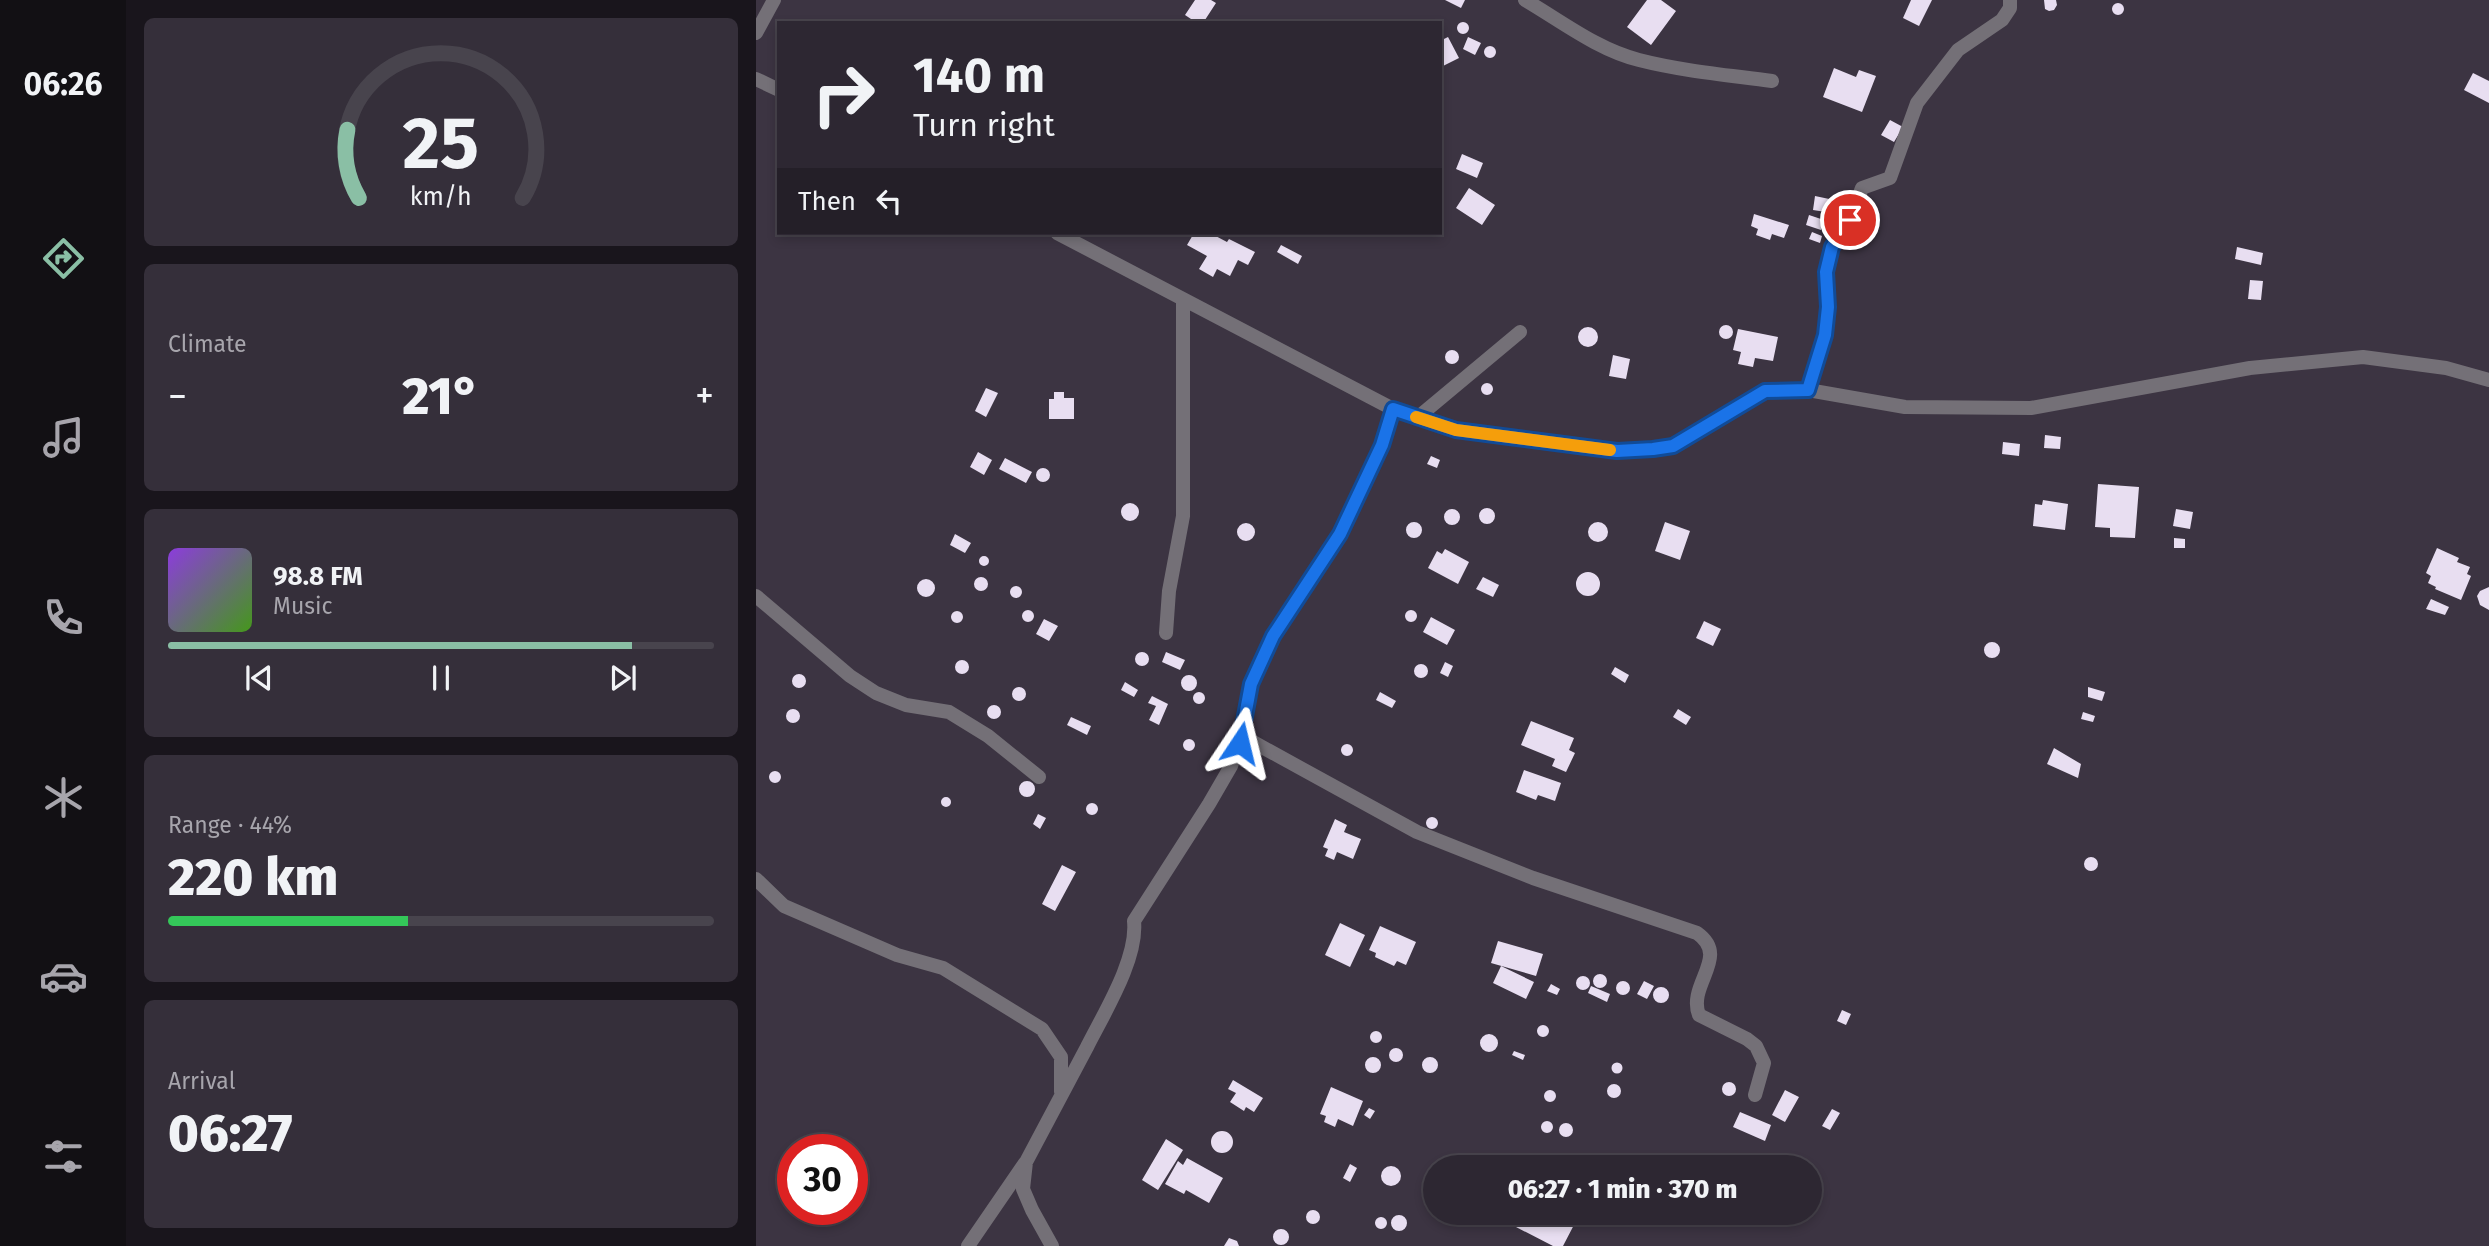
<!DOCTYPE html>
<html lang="en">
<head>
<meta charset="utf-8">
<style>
  body { margin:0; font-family:"Fira Sans",sans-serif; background:#352f3a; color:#f1f3f6; height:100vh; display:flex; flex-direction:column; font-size:26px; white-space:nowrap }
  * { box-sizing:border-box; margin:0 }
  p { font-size:23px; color:#a7a5ac }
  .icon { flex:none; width:38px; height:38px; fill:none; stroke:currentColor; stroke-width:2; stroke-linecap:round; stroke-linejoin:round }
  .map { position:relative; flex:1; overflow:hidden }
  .side { display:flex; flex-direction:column; gap:18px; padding:18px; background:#19151c; width:630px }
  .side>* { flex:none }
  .top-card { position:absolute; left:21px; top:21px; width:665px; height:214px; border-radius:0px; box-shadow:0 4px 10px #0003,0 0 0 2px #48444d; background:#2d2732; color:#f1f3f6; overflow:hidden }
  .speed { position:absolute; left:21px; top:1134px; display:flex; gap:14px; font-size:35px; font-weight:700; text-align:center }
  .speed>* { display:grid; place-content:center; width:91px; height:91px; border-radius:50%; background:#2d2732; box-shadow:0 4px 10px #0003,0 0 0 2px #48444d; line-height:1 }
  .speed .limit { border:10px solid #d22; background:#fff; color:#111 }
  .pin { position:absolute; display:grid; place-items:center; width:60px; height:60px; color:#fff; margin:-30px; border:4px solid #fff; border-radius:50%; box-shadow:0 2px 7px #0007 }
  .me { position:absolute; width:77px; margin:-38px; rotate:10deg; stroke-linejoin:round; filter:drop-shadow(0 0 5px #0008) }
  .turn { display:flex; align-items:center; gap:24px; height:147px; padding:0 21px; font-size:32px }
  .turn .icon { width:91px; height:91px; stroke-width:2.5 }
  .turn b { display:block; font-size:49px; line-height:60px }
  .then { display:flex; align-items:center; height:66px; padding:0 21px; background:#0003; gap:14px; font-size:26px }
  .big { font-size:52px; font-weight:800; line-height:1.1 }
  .side .tile { flex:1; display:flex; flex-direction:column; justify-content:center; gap:10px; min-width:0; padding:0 24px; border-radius:10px; background:#352f3a }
  .side .dial { align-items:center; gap:0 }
  .dial svg { height:182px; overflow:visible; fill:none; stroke:#48444d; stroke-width:7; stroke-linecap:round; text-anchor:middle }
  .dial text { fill:#f1f3f6; stroke:none }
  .song { display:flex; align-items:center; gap:21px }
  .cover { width:84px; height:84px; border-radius:10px; background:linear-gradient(135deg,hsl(270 70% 55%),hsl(100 70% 35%)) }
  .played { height:7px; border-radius:4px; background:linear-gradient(90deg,#8abfa5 85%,#48444d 85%) }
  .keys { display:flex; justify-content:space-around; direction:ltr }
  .heat { display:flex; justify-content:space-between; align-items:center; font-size:38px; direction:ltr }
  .charge { height:10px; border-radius:5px; background:linear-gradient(90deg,#34c759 44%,#48444d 0) }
  .trip { position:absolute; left:667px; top:1155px; width:399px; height:70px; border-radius:35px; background:#2d2732; box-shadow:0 4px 10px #0003,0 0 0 2px #48444d; font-weight:800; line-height:70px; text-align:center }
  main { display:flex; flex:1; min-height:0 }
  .tabs { display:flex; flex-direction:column; width:126px; justify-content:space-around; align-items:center; background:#121014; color:#a7a5ac }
  .tabs .icon { width:49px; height:49px }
  .tabs .active { color:#8abfa5 }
  .tabs b { font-size:32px; color:#f1f3f6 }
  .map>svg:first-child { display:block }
</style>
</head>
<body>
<main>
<nav class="tabs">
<b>06:26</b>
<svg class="icon active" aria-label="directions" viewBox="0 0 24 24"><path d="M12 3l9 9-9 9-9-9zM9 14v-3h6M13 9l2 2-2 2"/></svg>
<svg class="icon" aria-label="music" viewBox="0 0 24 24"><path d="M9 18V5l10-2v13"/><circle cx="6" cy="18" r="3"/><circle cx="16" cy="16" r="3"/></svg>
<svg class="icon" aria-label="phone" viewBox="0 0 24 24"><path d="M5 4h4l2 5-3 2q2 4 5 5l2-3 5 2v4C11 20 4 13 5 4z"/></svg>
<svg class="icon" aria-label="climate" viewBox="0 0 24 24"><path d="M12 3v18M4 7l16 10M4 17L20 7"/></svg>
<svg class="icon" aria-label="car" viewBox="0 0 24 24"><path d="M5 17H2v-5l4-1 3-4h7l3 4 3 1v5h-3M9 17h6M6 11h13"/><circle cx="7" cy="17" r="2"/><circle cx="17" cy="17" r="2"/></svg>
<svg class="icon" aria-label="filters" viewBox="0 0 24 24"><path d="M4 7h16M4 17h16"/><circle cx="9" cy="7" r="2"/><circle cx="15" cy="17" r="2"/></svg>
</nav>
<section class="side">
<div class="tile dial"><svg viewBox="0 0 100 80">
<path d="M14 69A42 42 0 1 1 86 69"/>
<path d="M14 69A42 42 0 0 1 9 39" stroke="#8abfa5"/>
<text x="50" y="56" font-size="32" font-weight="700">25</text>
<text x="50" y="72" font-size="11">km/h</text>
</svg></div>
<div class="tile"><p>Climate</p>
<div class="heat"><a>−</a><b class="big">21°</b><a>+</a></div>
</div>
<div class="tile">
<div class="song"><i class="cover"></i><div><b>98.8 FM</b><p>Music</p></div></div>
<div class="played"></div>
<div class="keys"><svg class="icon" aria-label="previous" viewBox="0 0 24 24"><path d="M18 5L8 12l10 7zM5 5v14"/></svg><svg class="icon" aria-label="pause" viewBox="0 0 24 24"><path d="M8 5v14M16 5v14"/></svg><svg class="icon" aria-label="next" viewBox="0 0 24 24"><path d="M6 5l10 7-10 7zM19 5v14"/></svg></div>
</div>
<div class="tile"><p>Range · 44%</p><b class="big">220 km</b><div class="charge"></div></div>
<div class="tile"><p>Arrival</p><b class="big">06:27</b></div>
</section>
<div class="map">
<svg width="1733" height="1246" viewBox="0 0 1733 1246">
  <rect width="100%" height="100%" fill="#3c3442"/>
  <path fill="#e8def1" d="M439 0H455L460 3 447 23H441L429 15Z
    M689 0H709L705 8Z
    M891 0H905L920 11 895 45 871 27Z
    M1155 0H1176L1163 26 1147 18Z
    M1288 0H1300L1301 5 1298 10 1293 11 1289 9Z
    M1356 9a6 6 0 1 1 12 0a6 6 0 1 1-12 0Z
    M701 28a6 6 0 1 1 12 0a6 6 0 1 1-12 0Z
    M692 37 703 58 687 66 684 62V41Z
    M712 37 725 43 719 55 707 49Z
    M728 52a6 6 0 1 1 12 0a6 6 0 1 1-12 0Z
    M1078 68 1100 77 1103 70 1120 76 1106 112 1067 97Z
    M1717 73 1733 81V103L1708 90Z
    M1134 120 1147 127 1138 142 1125 135Z
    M706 154 727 163 721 178 700 169Z
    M713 188 739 205 726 225 700 208Z
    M1059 196 1078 200 1076 213 1057 210Z
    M998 214 1033 225 1028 238 1016 234 1014 240 1000 235 1002 229 995 226Z
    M1053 215 1068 220 1065 230 1050 225Z
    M1056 232 1066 236 1064 243 1053 239Z
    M438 233H454L471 242 473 239 499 252 492 265 482 260 474 276 461 269 457 277 443 269 451 256 431 245Z
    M525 245 546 256 542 264 521 252Z
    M1481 247 1507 253 1505 265 1479 259Z
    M1494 280 1507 281 1505 300 1492 299Z
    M963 332a7 7 0 1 1 14 0a7 7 0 1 1-14 0Z
    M822 337a10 10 0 1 1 20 0a10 10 0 1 1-20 0Z
    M982 329 1022 337 1017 361 999 358 997 367 982 364 985 352 977 350Z
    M689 357a7 7 0 1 1 14 0a7 7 0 1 1-14 0Z
    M857 355 874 359 870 379 853 376Z
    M725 389a6 6 0 1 1 12 0a6 6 0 1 1-12 0Z
    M230 388 242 393 230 417 219 411Z
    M298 392H308V398H318V419H293V399H298Z
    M1289 435 1305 437 1304 449 1288 448Z
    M1247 442 1264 444 1263 456 1246 454Z
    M222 452 236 460 228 475 214 467Z
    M675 456 684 460 681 468 671 464Z
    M249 458 276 472 270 483 243 469Z
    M280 475a7 7 0 1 1 14 0a7 7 0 1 1-14 0Z
    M1342 484 1383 487 1379 538 1354 537V528L1339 527Z
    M1287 500 1312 504 1309 530 1277 526 1279 504 1286 505Z
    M365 512a9 9 0 1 1 18 0a9 9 0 1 1-18 0Z
    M723 516a8 8 0 1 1 16 0a8 8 0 1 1-16 0Z
    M1420 509 1437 512 1434 529 1417 526Z
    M688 517a8 8 0 1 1 16 0a8 8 0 1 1-16 0Z
    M909 522 934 531 924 560 899 551Z
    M832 532a10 10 0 1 1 20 0a10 10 0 1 1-20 0Z
    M650 530a8 8 0 1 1 16 0a8 8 0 1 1-16 0Z
    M481 532a9 9 0 1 1 18 0a9 9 0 1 1-18 0Z
    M199 534 215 543 209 553 194 545Z
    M1418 538 1429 539V548H1418Z
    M1681 548 1703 558 1701 562 1714 567 1711 574 1715 576 1705 600 1679 589 1680 587 1672 583 1675 576 1670 573Z
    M689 549 713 562 702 584 672 568 681 551 686 554Z
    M223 561a5 5 0 1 1 10 0a5 5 0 1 1-10 0Z
    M820 584a12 12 0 1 1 24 0a12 12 0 1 1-24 0Z
    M218 584a7 7 0 1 1 14 0a7 7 0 1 1-14 0Z
    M727 577 743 585 737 597 720 589Z
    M161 588a9 9 0 1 1 18 0a9 9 0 1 1-18 0Z
    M254 592a6 6 0 1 1 12 0a6 6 0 1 1-12 0Z
    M1733 587V610L1724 605 1721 596 1724 591Z
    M1675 599 1693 607 1689 615 1670 609Z
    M649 616a6 6 0 1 1 12 0a6 6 0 1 1-12 0Z
    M266 616a6 6 0 1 1 12 0a6 6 0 1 1-12 0Z
    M195 617a6 6 0 1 1 12 0a6 6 0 1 1-12 0Z
    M675 617 699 630 691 645 667 632Z
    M288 619 302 626 293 641 280 634Z
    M948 621 965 629 957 646 940 638Z
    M1228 650a8 8 0 1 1 16 0a8 8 0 1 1-16 0Z
    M379 659a7 7 0 1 1 14 0a7 7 0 1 1-14 0Z
    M410 652 429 660 424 670 406 662Z
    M199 667a7 7 0 1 1 14 0a7 7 0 1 1-14 0Z
    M689 662 697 666 692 677 684 673Z
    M658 671a7 7 0 1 1 14 0a7 7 0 1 1-14 0Z
    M859 667 873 675 869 683 855 674Z
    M36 681a7 7 0 1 1 14 0a7 7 0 1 1-14 0Z
    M425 683a8 8 0 1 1 16 0a8 8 0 1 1-16 0Z
    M369 682 382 690 378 697 365 690Z
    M256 694a7 7 0 1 1 14 0a7 7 0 1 1-14 0Z
    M1332 687 1349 692 1346 701 1332 697Z
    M624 692 640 701 636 708 620 700Z
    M437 698a6 6 0 1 1 12 0a6 6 0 1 1-12 0Z
    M396 696 412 704 403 725 393 720 400 706 392 703Z
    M231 712a7 7 0 1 1 14 0a7 7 0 1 1-14 0Z
    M922 709 935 717 930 725 917 717Z
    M30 716a7 7 0 1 1 14 0a7 7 0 1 1-14 0Z
    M1327 712 1339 716 1337 722 1325 719Z
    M315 717 335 726 331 735 311 725Z
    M775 721 818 738 813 750 819 753 810 772 796 766 799 759 765 745Z
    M427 745a6 6 0 1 1 12 0a6 6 0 1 1-12 0Z
    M585 750a6 6 0 1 1 12 0a6 6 0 1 1-12 0Z
    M1298 748 1325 764 1322 778 1291 764Z
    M768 770 805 783 799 801 782 795 780 800 760 792Z
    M13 777a6 6 0 1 1 12 0a6 6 0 1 1-12 0Z
    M263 789a8 8 0 1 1 16 0a8 8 0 1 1-16 0Z
    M185 802a5 5 0 1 1 10 0a5 5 0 1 1-10 0Z
    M330 809a6 6 0 1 1 12 0a6 6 0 1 1-12 0Z
    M282 814 290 818 284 829 277 824Z
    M670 823a6 6 0 1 1 12 0a6 6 0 1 1-12 0Z
    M579 819 591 825 588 832 605 839 597 859 581 852 578 860 569 856 572 849 567 847Z
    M1328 864a7 7 0 1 1 14 0a7 7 0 1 1-14 0Z
    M306 865 320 872 299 911 286 904Z
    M584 923 609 935 594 967 569 955Z
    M624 926 660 942 650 965 641 961 638 966 619 957 620 953 613 950Z
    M742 941 787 954 780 976 735 963Z
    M745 966 778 982 770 999 737 983Z
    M837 981a7 7 0 1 1 14 0a7 7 0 1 1-14 0Z
    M820 983a7 7 0 1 1 14 0a7 7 0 1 1-14 0Z
    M888 981 898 986 891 999 881 994Z
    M860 988a7 7 0 1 1 14 0a7 7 0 1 1-14 0Z
    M795 984 804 989 801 995 791 991Z
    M835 986 854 994 851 1002 832 993Z
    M897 995a8 8 0 1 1 16 0a8 8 0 1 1-16 0Z
    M1086 1010 1095 1014 1090 1025 1081 1021Z
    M781 1031a6 6 0 1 1 12 0a6 6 0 1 1-12 0Z
    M614 1037a6 6 0 1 1 12 0a6 6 0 1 1-12 0Z
    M724 1043a9 9 0 1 1 18 0a9 9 0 1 1-18 0Z
    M633 1055a7 7 0 1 1 14 0a7 7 0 1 1-14 0Z
    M758 1051 769 1055 767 1060 756 1055Z
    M609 1065a8 8 0 1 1 16 0a8 8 0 1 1-16 0Z
    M666 1065a8 8 0 1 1 16 0a8 8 0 1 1-16 0Z
    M855.5 1068a5.5 5.5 0 1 1 11 0a5.5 5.5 0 1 1-11 0Z
    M477 1080 507 1098 498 1112 490 1107 488 1111 474 1102 480 1093 472 1089Z
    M966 1089a7 7 0 1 1 14 0a7 7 0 1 1-14 0Z
    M851 1091a7 7 0 1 1 14 0a7 7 0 1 1-14 0Z
    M575 1087 607 1101 597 1126 582 1119 579 1127 568 1122 570 1116 564 1114Z
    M788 1096a6 6 0 1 1 12 0a6 6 0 1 1-12 0Z
    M1029 1090 1043 1097 1029 1122 1016 1115Z
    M613 1108 619 1111 614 1119 608 1115Z
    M1076 1109 1084 1113 1074 1130 1066 1126Z
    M984 1112 1015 1125 1009 1141 977 1127Z
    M785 1127a6 6 0 1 1 12 0a6 6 0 1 1-12 0Z
    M803 1130a7 7 0 1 1 14 0a7 7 0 1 1-14 0Z
    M455 1142a11 11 0 1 1 22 0a11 11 0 1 1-22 0Z
    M410 1139 427 1150 402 1190 386 1180Z
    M431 1158 467 1178 453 1203 430 1190 428 1194 409 1184 422 1161 427 1165Z
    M594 1164 601 1168 594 1182 587 1178Z
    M625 1176a10 10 0 1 1 20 0a10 10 0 1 1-20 0Z
    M550 1217a7 7 0 1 1 14 0a7 7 0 1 1-14 0Z
    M768 1213H804L820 1221 807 1246H797L760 1227Z
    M635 1223a8 8 0 1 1 16 0a8 8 0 1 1-16 0Z
    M619 1223a6 6 0 1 1 12 0a6 6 0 1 1-12 0Z
    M517 1237a8 8 0 1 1 16 0a8 8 0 1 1-16 0Z
    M473 1238 481 1241 483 1246H468Z"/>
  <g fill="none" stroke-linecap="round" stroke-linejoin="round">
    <path stroke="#747077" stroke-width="14" d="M769 0C805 21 842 50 883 60 926 71 972 75 1016 81
      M0 33 18 0
      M0 79 23 90
      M301 233 637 409 700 430 861 451 917 446 1009 391 1052 390 1149 407 1275 408 1494 368 1607 357 1690 368 1733 380
      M1052 390 1069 335 1071 307 1070 272 1076 247 1094 220 1106 188 1134 178 1161 103 1202 50 1246 20 1254 8V0
      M661 418 764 332
      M0 596 94 676 120 693 150 705 193 712 232 736 283 777
      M410 633 413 591 427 516V300
      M484 743 497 742 661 832 777 878 941 933C975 957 931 984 943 1015L991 1039 1000 1046 1008 1063 999 1095
      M0 879 28 906 141 955 187 968 286 1029 305 1057V1092
      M212 1246 269 1163
      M296 1246 276 1210 267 1189 270 1162C290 1124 311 1085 331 1047 348 1013 382 959 378 921L453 804 475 766 487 731 491 699 495 684 517 636 584 534 626 445 637 409"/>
  </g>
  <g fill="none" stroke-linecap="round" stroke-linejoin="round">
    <defs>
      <path id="route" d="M484 743 495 684 517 636 584 534 626 445 637 409 700 430 861 451 897 449 917 446 1009 391 1052 390 1069 335 1072 307 1070 272 1076 247 1094 220"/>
    </defs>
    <use href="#route" stroke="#114b97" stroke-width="18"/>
    <use href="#route" stroke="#1a73e8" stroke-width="12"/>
    <path stroke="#f59e0b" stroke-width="12" d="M660 417 700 430 854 450"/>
  </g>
</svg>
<div class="speed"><div class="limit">30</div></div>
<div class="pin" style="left:1094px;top:220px;background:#d93025"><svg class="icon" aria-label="arrive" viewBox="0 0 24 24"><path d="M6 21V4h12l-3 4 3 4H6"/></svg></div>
<svg class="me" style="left:484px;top:743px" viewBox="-20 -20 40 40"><path d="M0-17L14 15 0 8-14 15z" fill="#1a73e8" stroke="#fff" stroke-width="4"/></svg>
<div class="trip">06:27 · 1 min · 370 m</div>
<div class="top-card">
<div class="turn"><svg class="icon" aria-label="right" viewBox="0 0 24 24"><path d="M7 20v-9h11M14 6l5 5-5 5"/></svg><div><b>140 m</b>Turn right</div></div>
<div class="then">Then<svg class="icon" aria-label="left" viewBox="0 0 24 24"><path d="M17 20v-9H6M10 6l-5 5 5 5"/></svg></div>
</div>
</div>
</main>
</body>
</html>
